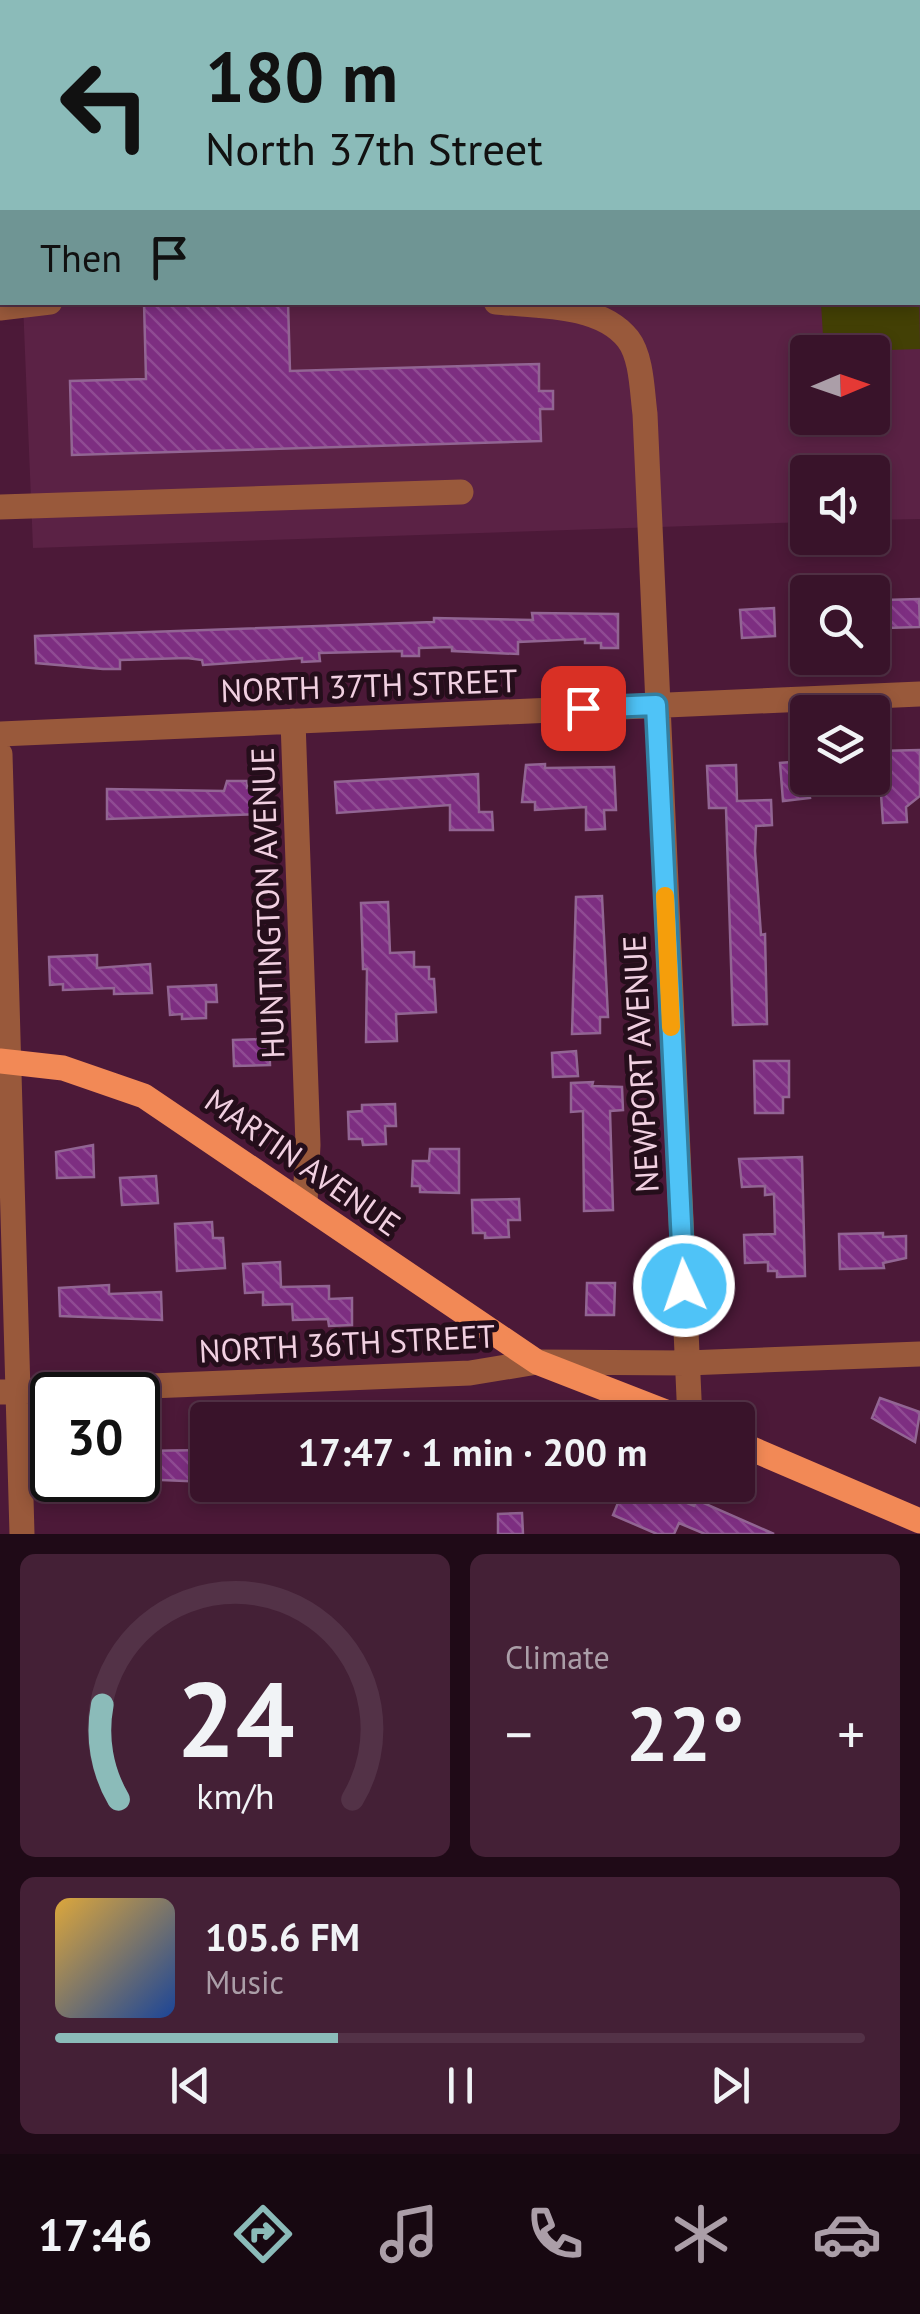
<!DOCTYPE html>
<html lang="en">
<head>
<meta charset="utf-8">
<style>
  body { margin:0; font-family:"PT Sans",sans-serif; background:#442036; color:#f1f3f6; height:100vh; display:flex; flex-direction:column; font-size:38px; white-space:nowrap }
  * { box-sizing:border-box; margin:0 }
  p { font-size:32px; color:#ab9ea8 }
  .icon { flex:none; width:55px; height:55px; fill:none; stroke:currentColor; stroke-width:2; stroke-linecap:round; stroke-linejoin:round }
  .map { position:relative; height:1534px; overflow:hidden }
  .details { display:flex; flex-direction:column; gap:20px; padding:20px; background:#1f0a17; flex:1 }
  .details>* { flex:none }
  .top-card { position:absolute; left:0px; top:0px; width:920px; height:305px; box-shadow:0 5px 15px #0003,0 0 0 2px #533247; background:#8bbbb9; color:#111; overflow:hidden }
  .needle { width:65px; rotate:88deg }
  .controls { position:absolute; left:790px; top:335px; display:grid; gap:20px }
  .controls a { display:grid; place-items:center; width:100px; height:100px; border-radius:10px; background:#39132a; box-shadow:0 5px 15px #0003,0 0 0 2px #533247; font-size:50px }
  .speed { position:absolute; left:30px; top:1372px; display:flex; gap:20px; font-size:50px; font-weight:700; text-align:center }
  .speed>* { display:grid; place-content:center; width:130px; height:130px; border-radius:50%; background:#39132a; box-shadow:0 5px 15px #0003,0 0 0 2px #533247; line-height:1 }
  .speed .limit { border:5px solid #111; border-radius:15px; background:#fff; color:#111 }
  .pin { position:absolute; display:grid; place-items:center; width:85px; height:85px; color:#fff; margin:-42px; border-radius:20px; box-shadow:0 5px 15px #0006 }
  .me { position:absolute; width:110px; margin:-55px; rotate:357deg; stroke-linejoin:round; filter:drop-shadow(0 0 8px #0008) }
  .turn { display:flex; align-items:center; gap:35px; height:210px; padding:0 40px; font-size:45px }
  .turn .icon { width:130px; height:130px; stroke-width:2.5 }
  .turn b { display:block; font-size:70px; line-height:85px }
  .then { display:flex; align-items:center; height:95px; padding:0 40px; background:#0003; gap:20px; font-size:38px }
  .big { font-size:75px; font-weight:700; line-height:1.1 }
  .details .card { flex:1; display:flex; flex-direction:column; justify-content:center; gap:15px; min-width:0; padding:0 35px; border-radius:15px; background:#442036 }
  .details .dial { align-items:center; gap:0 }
  .dial svg { height:260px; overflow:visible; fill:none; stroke:#533247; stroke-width:7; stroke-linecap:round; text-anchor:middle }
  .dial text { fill:#f1f3f6; stroke:none }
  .song { display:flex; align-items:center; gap:30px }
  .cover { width:120px; height:120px; border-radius:15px; background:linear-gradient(135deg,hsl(40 70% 55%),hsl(220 70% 35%)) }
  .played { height:10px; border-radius:5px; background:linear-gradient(90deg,#8bbbb9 35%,#533247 35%) }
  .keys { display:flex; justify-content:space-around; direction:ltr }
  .heat { display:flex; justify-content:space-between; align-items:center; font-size:55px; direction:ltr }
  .details .tiles { flex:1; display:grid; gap:20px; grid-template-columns:1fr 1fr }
  .card:last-child { grid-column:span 2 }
  .trip { position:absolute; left:190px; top:1402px; width:565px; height:100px; border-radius:10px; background:#39132a; box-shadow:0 5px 15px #0003,0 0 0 2px #533247; font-weight:700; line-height:100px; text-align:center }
  .menu { display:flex; height:160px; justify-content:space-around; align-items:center; background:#170811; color:#ab9ea8 }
  .menu .icon { width:70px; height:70px }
  .menu .on { color:#8bbbb9 }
  .menu b { font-size:45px; color:#f1f3f6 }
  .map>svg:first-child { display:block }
</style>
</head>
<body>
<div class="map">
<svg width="920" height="1534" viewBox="0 0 920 1534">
  <defs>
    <pattern id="building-back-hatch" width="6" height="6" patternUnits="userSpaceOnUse" patternTransform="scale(2.5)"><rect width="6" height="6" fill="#7d2e81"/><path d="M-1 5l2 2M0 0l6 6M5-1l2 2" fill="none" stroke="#904b93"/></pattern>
  </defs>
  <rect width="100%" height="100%" fill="#4c1938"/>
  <path fill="#5b2245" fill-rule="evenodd" d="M10 0H920V519L873 520 872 472H808L807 522 33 548 23 303 918 302V2ZM808 352H872V418H808Z"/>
  <path fill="#434005" d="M908 0H920V163L918 2Z
    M918 231 920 349 824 352 821 303 918 302Z"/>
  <path fill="url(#building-back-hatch)" stroke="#926593" stroke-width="2.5" d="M144 302H288L290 371 539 364V391H553V409H540L541 441 72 455 70 381 146 379Z
    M919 599 920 627 885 628 884 600Z
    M774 608 775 636 742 638 740 610Z
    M532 613 618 614V648H601V643H585V639L518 642V654L452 651V647L419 648V656H402V651L319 653 320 661 302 662V658L203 665 202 660 187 658 120 660V669H103L36 663 35 636 434 622V618L533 620Z
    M920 750V796L906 807 907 822 883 823 878 751Z
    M803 761 810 798 783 801 780 763Z
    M545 764V768L614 767 616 810H604L605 829 586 830V807L535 810V802H522L526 765Z
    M736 765 737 801 771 800 772 825 756 826 755 851 761 935 765 934 767 1024 733 1025 726 808H709L707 766Z
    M478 774 479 812H492L493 830H450V805L337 813 335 782Z
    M227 781H247V788L261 787V814L107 819V789L224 791Z
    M602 896 608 1017H600V1033L572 1034 576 897Z
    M388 902 390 953 414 952V967H429V979H434L436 1012 396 1014 397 1041 366 1042 367 969H363L361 903Z
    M97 955V968L150 964 152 993 114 994V988L63 990V984L50 985 49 957Z
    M216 985 217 1002H206V1018L182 1019V1014L170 1015 168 987Z
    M269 1039 270 1065 234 1066 233 1040Z
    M576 1051 578 1076 553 1077 552 1053Z
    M754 1061H789V1097H783V1113H755Z
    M593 1082 592 1086 622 1087 623 1110 610 1111 613 1210 584 1211 583 1111 571 1112V1083Z
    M395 1104 396 1126H385L386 1144 363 1145 362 1139H349L348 1112 362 1111V1105Z
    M93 1145 94 1177 57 1178 56 1152Z
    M430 1149H459V1193L420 1192V1186H412L413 1161H429Z
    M802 1157 805 1276 777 1277V1271H768V1262L745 1263 744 1235 775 1234 774 1194 765 1195V1186L742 1187 739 1159Z
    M156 1176 158 1203 122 1205 120 1178Z
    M519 1199 520 1220H508L509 1237 485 1238V1233H473L472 1200Z
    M212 1222 213 1238H223L225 1268 177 1271 175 1224Z
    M883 1233V1237L906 1236V1258L883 1263 884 1268 840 1269 839 1234Z
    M280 1262 281 1287 329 1286V1299L352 1298V1325L329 1326 328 1319 293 1320 292 1304 263 1305V1292L245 1293 243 1264Z
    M587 1283H615L614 1315H586Z
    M109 1285V1294L161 1292 162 1320 60 1316 59 1288Z
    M880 1398 920 1412 915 1442 872 1418Z
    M208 1450V1482L138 1479V1451Z
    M591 1485H658L656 1490 694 1506 697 1500 774 1534H705L679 1523 674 1534H657L613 1515 620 1498Z
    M522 1513 523 1534H498V1514Z"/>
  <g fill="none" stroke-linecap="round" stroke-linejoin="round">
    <path stroke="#99593b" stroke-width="25" d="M496 302C536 306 600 303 628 339 642 357 642 392 645 414L690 1420
      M0 308 50 302
      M0 507 461 492
      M293 721 308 1145 305 1202
      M0 734 920 694
      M0 754 22 1534
      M0 1392 470 1373 537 1362 687 1363 920 1354"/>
    <path stroke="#f28956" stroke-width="25" d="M0 1061 63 1068 144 1096 537 1362 686 1420
      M738 1443 920 1521"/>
  </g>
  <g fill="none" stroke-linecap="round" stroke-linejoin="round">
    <defs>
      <path id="route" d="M583 708 656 705 684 1286"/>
    </defs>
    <use href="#route" stroke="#337fa1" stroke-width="25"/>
    <use href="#route" stroke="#4fc3f7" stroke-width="18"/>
    <path stroke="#f59e0b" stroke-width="18" d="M665 896 671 1027"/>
  </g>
  <g text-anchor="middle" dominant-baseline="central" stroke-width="10" stroke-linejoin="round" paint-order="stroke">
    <g font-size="32" fill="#f1d0e1" stroke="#250e1b">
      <text transform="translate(369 685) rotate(-2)">NORTH 37TH STREET</text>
      <text transform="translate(267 903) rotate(-92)">HUNTINGTON AVENUE</text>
      <text transform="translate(640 1064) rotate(-93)">NEWPORT AVENUE</text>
      <text transform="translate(303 1162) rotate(35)">MARTIN AVENUE</text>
      <text transform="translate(347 1343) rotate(-3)">NORTH 36TH STREET</text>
    </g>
  </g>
</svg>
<div class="controls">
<a><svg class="needle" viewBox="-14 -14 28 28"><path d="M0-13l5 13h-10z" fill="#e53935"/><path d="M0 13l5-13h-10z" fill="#ab9ea8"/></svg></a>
<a><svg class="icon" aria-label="sound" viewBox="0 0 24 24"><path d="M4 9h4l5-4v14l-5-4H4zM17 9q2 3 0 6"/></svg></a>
<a><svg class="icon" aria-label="search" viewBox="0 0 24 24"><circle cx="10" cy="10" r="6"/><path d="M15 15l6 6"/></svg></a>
<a><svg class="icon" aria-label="layers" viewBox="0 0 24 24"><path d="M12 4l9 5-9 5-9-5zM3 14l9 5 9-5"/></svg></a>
</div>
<div class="speed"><div class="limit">30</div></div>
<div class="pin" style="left:583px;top:708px;background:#d93025"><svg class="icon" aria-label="arrive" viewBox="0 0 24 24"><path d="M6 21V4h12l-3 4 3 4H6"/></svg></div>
<svg class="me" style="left:684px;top:1286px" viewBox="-20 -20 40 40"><circle r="17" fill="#4fc3f7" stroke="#fff" stroke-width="3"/><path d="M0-11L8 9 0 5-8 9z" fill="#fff"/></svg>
<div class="trip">17:47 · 1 min · 200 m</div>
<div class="top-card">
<div class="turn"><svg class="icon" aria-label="left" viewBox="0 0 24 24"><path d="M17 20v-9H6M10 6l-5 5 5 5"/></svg><div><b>180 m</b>North 37th Street</div></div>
<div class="then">Then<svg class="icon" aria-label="arrive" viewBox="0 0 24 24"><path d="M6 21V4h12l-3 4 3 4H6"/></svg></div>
</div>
</div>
<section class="details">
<div class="tiles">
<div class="card dial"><svg viewBox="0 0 100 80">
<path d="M14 69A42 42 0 1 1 86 69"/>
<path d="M14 69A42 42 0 0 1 9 40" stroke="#8bbbb9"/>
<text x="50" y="56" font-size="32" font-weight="700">24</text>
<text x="50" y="72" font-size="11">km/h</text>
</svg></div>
<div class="card"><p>Climate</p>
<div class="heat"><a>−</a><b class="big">22°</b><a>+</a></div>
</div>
<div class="card">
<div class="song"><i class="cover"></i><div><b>105.6 FM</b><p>Music</p></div></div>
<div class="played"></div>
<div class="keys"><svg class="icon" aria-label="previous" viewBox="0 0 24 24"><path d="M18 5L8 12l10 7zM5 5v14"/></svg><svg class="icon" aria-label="pause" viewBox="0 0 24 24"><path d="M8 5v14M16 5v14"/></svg><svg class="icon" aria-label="next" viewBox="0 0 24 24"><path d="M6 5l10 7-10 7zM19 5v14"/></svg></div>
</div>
</div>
</section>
<nav class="menu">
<b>17:46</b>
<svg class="icon on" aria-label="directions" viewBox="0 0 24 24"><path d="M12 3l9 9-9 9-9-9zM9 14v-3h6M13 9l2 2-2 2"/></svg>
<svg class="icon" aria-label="music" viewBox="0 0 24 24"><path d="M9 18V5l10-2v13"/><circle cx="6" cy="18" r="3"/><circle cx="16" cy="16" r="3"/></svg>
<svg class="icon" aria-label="phone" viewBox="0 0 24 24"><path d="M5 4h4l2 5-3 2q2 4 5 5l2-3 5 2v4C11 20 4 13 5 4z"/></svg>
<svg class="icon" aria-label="climate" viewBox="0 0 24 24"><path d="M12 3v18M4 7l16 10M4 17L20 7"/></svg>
<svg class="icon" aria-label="car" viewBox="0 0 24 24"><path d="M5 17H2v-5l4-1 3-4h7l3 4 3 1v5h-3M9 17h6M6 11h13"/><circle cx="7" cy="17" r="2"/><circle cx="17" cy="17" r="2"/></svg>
</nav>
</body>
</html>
